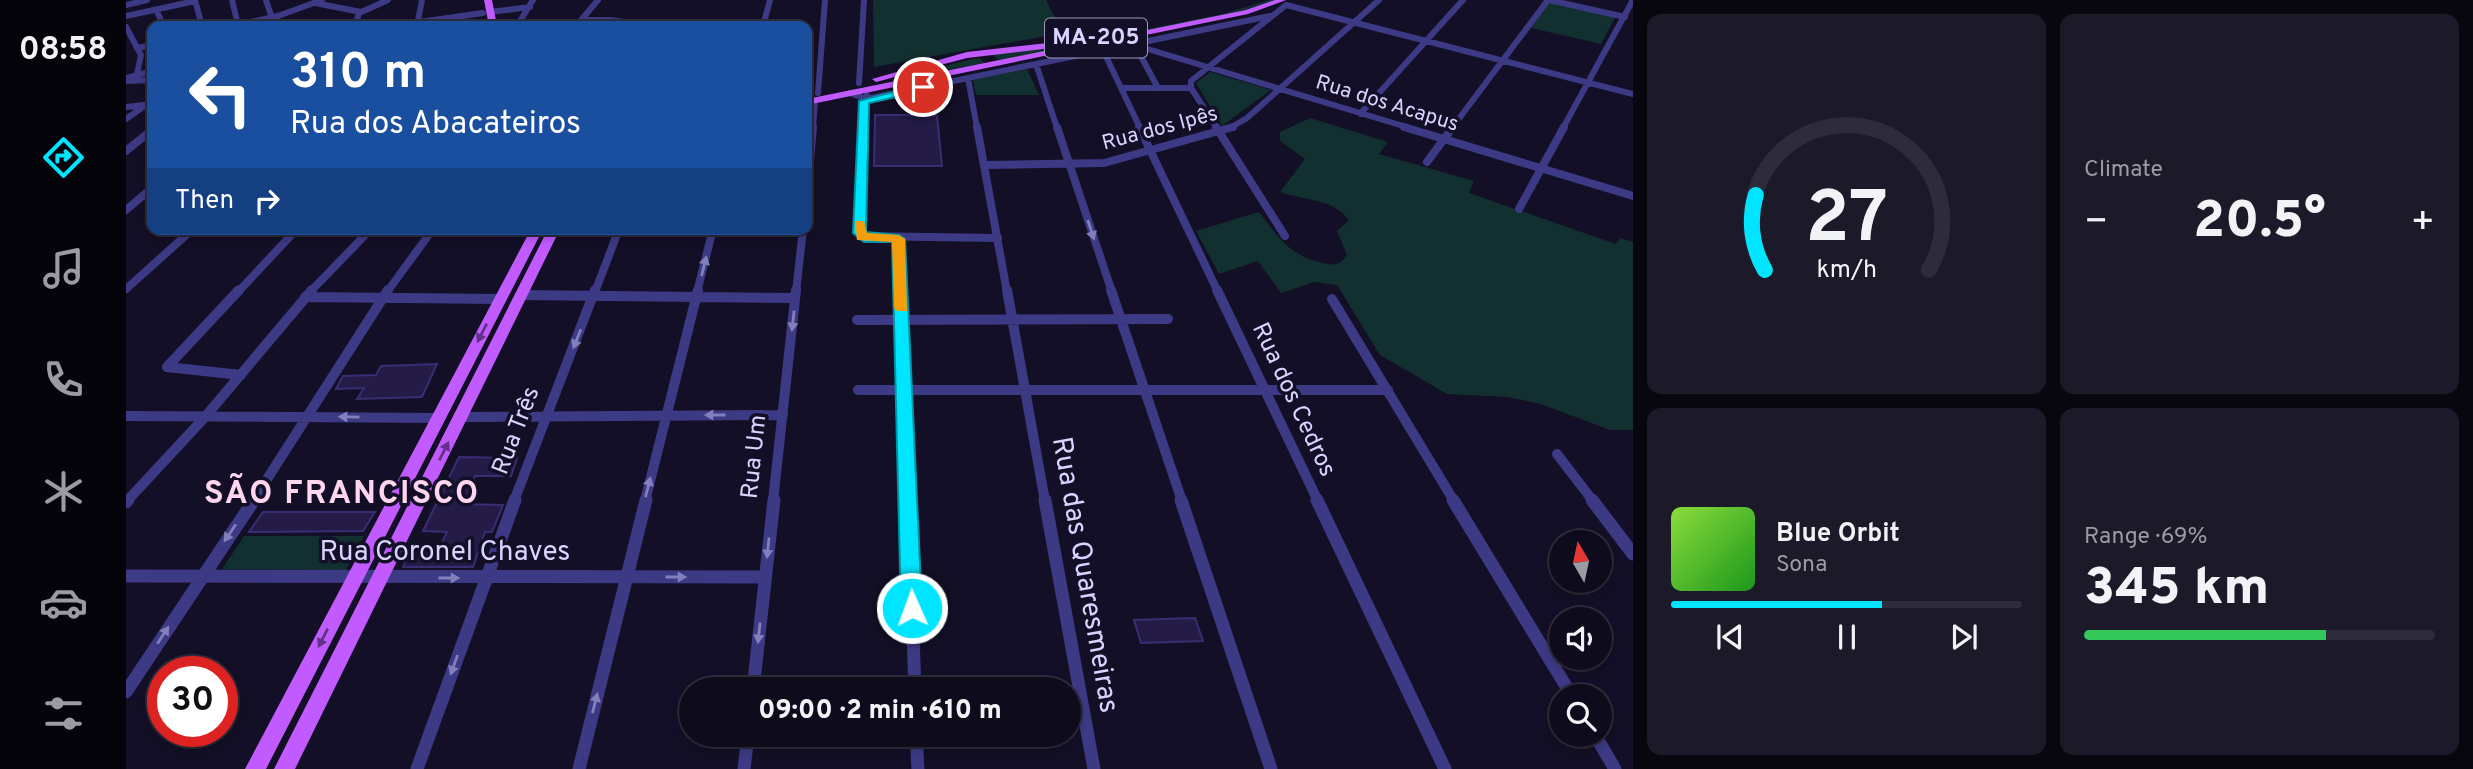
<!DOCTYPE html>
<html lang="en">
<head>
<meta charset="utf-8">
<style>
  body { margin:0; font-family:Overpass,sans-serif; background:#1c1929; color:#f1f3f6; height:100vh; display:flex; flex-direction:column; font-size:26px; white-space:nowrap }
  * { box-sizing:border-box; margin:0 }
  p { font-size:23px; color:#9b9ba3 }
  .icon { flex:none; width:38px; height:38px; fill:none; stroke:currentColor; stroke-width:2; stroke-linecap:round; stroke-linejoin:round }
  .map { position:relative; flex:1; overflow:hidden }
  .drawer { display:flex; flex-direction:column; gap:14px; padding:14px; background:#08060f; width:840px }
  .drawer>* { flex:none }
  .top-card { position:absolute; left:21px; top:21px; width:665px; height:214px; border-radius:14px; box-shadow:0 4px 10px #0003,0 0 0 2px #2e2b3b; background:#1a4fa0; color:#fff; overflow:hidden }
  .needle { width:46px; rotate:351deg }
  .buttons { position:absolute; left:1423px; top:530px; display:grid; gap:14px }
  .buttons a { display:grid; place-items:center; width:63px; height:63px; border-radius:50%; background:#0e0b1c; box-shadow:0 4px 10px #0003,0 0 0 2px #2e2b3b; font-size:35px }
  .speed { position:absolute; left:21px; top:656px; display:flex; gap:14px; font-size:35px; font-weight:700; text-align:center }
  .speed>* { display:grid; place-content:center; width:91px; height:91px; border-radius:50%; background:#0e0b1c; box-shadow:0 4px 10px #0003,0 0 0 2px #2e2b3b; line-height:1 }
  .speed .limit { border:10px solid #d22; background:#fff; color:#111 }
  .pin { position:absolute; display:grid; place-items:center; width:60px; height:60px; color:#fff; margin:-30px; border:4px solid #fff; border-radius:50%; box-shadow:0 2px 7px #0007 }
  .me { position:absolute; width:77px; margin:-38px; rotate:358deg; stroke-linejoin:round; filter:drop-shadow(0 0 5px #0008) }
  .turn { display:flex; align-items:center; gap:24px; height:147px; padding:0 28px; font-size:32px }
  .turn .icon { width:91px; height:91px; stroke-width:2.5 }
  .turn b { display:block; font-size:49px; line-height:60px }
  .then { display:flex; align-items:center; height:66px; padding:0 28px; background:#0003; gap:14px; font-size:26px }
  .big { font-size:52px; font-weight:800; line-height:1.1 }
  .drawer .card { flex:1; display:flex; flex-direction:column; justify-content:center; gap:10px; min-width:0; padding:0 24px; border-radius:14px; background:#1c1929 }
  .drawer .dial { align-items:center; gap:0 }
  .dial svg { height:182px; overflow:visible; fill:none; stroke:#2e2b3b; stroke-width:7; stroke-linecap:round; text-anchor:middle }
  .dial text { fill:#f1f3f6; stroke:none }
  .song { display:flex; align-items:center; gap:21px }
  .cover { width:84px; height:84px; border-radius:10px; background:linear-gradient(135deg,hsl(90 70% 55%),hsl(120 70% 35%)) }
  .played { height:7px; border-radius:4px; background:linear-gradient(90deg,#00e5ff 60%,#2e2b3b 60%) }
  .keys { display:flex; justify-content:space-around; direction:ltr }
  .heat { display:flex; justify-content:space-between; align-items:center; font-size:38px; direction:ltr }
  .charge { height:10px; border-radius:5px; background:linear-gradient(90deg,#34c759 69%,#2e2b3b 0) }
  .drawer .tiles { flex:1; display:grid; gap:14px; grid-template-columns:repeat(2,1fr) }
  .trip { position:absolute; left:553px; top:677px; width:402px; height:70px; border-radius:35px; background:#0e0b1c; box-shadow:0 4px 10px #0003,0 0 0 2px #2e2b3b; font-weight:800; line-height:70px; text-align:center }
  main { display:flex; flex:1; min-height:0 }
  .tab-bar { display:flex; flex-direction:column; width:126px; justify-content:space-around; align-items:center; background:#06040b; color:#9b9ba3 }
  .tab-bar .icon { width:49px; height:49px }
  .tab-bar .active { color:#00e5ff }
  .tab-bar b { font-size:32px; color:#f1f3f6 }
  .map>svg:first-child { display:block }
</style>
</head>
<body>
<main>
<nav class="tab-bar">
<b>08:58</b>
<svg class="icon active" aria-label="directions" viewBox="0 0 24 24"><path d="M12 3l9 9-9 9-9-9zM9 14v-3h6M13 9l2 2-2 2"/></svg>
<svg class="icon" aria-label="music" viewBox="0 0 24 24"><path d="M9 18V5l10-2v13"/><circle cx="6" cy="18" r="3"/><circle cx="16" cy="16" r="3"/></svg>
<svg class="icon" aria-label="phone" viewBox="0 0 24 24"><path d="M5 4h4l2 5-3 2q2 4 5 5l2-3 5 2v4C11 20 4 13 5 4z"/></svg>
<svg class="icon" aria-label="climate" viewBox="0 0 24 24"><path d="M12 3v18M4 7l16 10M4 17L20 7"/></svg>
<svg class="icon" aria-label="car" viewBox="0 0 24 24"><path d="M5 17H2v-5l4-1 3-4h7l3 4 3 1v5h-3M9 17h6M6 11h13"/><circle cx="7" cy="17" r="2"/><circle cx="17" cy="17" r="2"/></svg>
<svg class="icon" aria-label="filters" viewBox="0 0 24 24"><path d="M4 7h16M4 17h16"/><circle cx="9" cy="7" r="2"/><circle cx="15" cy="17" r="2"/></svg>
</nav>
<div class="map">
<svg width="1507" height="769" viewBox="0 0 1507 769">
  <rect width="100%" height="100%" fill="#130f26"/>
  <path fill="#12302f" d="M747 0H920L937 33 748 67Z
    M1143 0H1151L1125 9 876 62 865 54 942 45 1096 14Z
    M1423 2 1490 16 1475 44 1405 28Z
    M853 58 859 63 759 81 846 59Z
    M901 69 913 95H850L847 80Z
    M1084 72 1145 90 1096 126 1070 83Z
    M1184 118 1262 142 1253 154 1348 181 1343 193 1490 244 1494 238 1507 242V430H1484L1415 404 1382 397 1321 394 1254 355 1211 285 1188 282 1155 293 1132 261 1093 274 1070 231 1133 212C1152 237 1164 256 1197 263 1209 266 1214 265 1221 255L1211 231 1223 220C1206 198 1179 201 1154 192L1179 159 1154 141V132Z
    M118 536H238L220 570 96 569Z"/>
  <path fill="#241b47" stroke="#3b2d73" stroke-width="2" d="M749 115H811L816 166H748Z
    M311 364 296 397 231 399 238 388 210 389 217 376 250 375 255 366Z
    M333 457 391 458 385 476H349L339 504 377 505 366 532H359L347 567H277L282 554 311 553 321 532 297 531Z
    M137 512H249L237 531 123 532Z
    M1069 618 1077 641 1015 643 1008 620Z"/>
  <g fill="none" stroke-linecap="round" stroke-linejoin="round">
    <path stroke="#3d3a85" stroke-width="6" d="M69 0 76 26
      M106 0 112 25
      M140 0 146 18
      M1423 0 1499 17
      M189 3 235 12
      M0 5 21 0
      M30 10 38 26
      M364 12 404 7
      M0 16 69 1
      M456 20H485L523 26
      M107 26 152 16 196 0
      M229 26 233 13 262 0
      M265 26 357 13
      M291 26 296 0
      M391 26 407 0
      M450 26 472 0
      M637 26 644 0
      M0 27 15 55 11 74
      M1005 44 1284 128
      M1010 47 1032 88
      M11 48 26 45
      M977 50 1014 128
      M910 64 931 128
      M0 78 26 71
      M842 78 851 128
      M1 81 26 80
      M733 83 738 0
      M996 88H1065
      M1065 88V81L1160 5 1507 94
      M1065 88 1091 128
      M692 93 699 0
      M724 93 740 99 1144 16
      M0 107 26 104
      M1234 114 1337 0
      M0 119 17 107
      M687 128 689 101
      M736 128 737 102 741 95
      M1104 128 1121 118 1253 0
      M1326 128 1422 0
      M1437 128 1507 0"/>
    <path stroke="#3d3a85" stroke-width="8" d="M736 127 734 236 872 238
      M851 127 881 292
      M931 127 986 292
      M1013 127 1092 292
      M1090 127 1159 236
      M1278 127 1507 196
      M0 151 26 130
      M1301 162 1327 127
      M860 165 978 163 1107 127
      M681 194 687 127
      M1393 209 1438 127
      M0 210 26 188
      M773 238 775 292
      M0 289 67 229
      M112 292 171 229
      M184 292 245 229
      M261 292 307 229
      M469 292 493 229
      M571 292 587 229
      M670 292 677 229"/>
    <path stroke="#3d3a85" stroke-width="10" d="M113 290 41 367 115 375
      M775 290 782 501
      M881 290 919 501
      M985 290 1056 501
      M1091 290 1192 501
      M395 295 669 298
      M179 297 374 299
      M1206 299 1328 501
      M731 320 1042 319
      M732 390H1262
      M0 416 312 418
      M335 417 657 415
      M1431 454 1467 501
      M1 501 79 417 186 290
      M127 501 262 290
      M388 501 469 290
      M519 501 572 290
      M647 501 670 290"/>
    <path stroke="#3d3a85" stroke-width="13" d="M782 500 789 690
      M919 500 968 769
      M1055 500 1145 769
      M1191 500 1319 769
      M1327 500 1446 696
      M1466 500 1507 554
      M0 502 2 500
      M0 576 639 577
      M627 690 648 500
      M0 692 128 500
      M790 735 792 769
      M1469 735 1489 769
      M291 769 389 500
      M453 769 520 500
      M618 769 622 735"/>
    <path fill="#c25bff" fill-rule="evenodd" d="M358 0H366L371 26H363Z
      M1149 0H1160L1122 14 681 105V99L1120 10Z
      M922 43 925 44V48L841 58 750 82 746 79 841 52Z
      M405 229H417L140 769H119Z
      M422 229H434L169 769H148Z"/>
  </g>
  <defs><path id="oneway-solid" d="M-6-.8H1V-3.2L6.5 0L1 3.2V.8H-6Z" transform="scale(1.75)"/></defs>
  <g fill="#837fbc">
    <use href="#oneway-solid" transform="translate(965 230) rotate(72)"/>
    <use href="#oneway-solid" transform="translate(578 266) rotate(-76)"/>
    <use href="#oneway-solid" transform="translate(667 321) rotate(96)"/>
    <use href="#oneway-solid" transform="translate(451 339) rotate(112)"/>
    <use href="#oneway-solid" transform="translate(589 415) rotate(180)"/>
    <use href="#oneway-solid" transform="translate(223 417) rotate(-179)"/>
    <use href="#oneway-solid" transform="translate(522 487) rotate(-76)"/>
    <use href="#oneway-solid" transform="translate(104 533) rotate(124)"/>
    <use href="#oneway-solid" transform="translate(642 548) rotate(96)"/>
    <use href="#oneway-solid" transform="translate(550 577)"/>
    <use href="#oneway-solid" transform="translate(323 578)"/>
    <use href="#oneway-solid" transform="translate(633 633) rotate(96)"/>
    <use href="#oneway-solid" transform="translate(37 635) rotate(-57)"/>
    <use href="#oneway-solid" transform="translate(328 665) rotate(110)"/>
    <use href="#oneway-solid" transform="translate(469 703) rotate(-76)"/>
  </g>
  <g fill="#623188">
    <use href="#oneway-solid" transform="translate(356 333) rotate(117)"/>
    <use href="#oneway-solid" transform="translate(318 451) rotate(-63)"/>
    <use href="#oneway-solid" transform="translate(197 638) rotate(117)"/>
  </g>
  <path fill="#00e5ff" stroke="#0095a6" stroke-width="2" d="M797 84 803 87 801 90 743 103 740 232 773 235 779 239 796 608 793 614 786 617 778 614 775 608 766 242H738L727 233 733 101Z"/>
  <path fill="#f59e0b" d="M729 221H738L741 233 773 235 779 239 781 311H771L768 308 766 242 731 240Z"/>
  <g text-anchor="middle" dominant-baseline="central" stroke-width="7" stroke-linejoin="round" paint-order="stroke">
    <g font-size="21" fill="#d9d4ff" stroke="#130f26">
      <text transform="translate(1261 104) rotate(17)">Rua dos Acapus</text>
      <text transform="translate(1034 129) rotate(-15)">Rua dos Ipês</text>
    </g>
    <rect fill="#130f26" stroke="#9e99be" stroke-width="2" x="919" y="18.5" width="102" height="39" rx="5"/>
    <g font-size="23" font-weight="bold" fill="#d9d4ff">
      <text x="970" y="38">MA-205</text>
    </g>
    <g font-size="24" fill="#d9d4ff" stroke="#130f26">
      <text transform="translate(1167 400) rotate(65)">Rua dos Cedros</text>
      <text transform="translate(391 431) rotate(-69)">Rua Três</text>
      <text transform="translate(629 457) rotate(-84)">Rua Um</text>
    </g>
    <g font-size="28" fill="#d9d4ff" stroke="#130f26">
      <text x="319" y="553">Rua Coronel Chaves</text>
      <text transform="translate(958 575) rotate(80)">Rua das Quaresmeiras</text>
    </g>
    <g font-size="32" font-weight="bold" letter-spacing="2" fill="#ffd6f0" stroke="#130f26">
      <text x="216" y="495">SÃO FRANCISCO</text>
    </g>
  </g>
</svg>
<div class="buttons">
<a><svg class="needle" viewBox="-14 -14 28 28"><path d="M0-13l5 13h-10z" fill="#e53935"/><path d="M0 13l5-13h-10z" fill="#9b9ba3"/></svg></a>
<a><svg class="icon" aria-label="sound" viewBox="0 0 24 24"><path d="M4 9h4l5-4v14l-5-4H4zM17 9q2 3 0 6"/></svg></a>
<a><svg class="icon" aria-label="search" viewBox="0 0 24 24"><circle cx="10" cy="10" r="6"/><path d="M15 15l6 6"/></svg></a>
</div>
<div class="speed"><div class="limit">30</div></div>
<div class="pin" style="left:797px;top:87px;background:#d93025"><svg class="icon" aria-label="arrive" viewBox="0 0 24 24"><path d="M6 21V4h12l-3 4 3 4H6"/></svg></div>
<svg class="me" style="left:786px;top:608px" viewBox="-20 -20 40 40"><circle r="17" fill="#00e5ff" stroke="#fff" stroke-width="3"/><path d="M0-11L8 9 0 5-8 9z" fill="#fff"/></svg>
<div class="trip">09:00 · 2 min · 610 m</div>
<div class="top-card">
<div class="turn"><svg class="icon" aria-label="left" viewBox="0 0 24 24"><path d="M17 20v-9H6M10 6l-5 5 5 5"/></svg><div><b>310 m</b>Rua dos Abacateiros</div></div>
<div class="then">Then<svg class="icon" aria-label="right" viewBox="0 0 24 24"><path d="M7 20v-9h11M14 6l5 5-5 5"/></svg></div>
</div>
</div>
<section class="drawer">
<div class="tiles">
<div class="card dial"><svg viewBox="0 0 100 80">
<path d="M14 69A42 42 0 1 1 86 69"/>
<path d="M14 69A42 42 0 0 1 10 36" stroke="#00e5ff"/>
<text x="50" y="56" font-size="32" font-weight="700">27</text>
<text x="50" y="72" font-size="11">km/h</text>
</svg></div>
<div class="card"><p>Climate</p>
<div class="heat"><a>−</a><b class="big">20.5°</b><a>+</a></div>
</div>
<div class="card">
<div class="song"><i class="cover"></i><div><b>Blue Orbit</b><p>Sona</p></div></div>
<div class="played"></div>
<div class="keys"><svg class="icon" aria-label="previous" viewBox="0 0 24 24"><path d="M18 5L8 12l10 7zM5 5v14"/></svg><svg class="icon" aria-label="pause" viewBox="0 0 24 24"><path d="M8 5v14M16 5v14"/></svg><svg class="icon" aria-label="next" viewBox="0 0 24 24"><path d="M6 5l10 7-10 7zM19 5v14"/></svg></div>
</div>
<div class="card"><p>Range · 69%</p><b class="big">345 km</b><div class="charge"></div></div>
</div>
</section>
</main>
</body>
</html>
